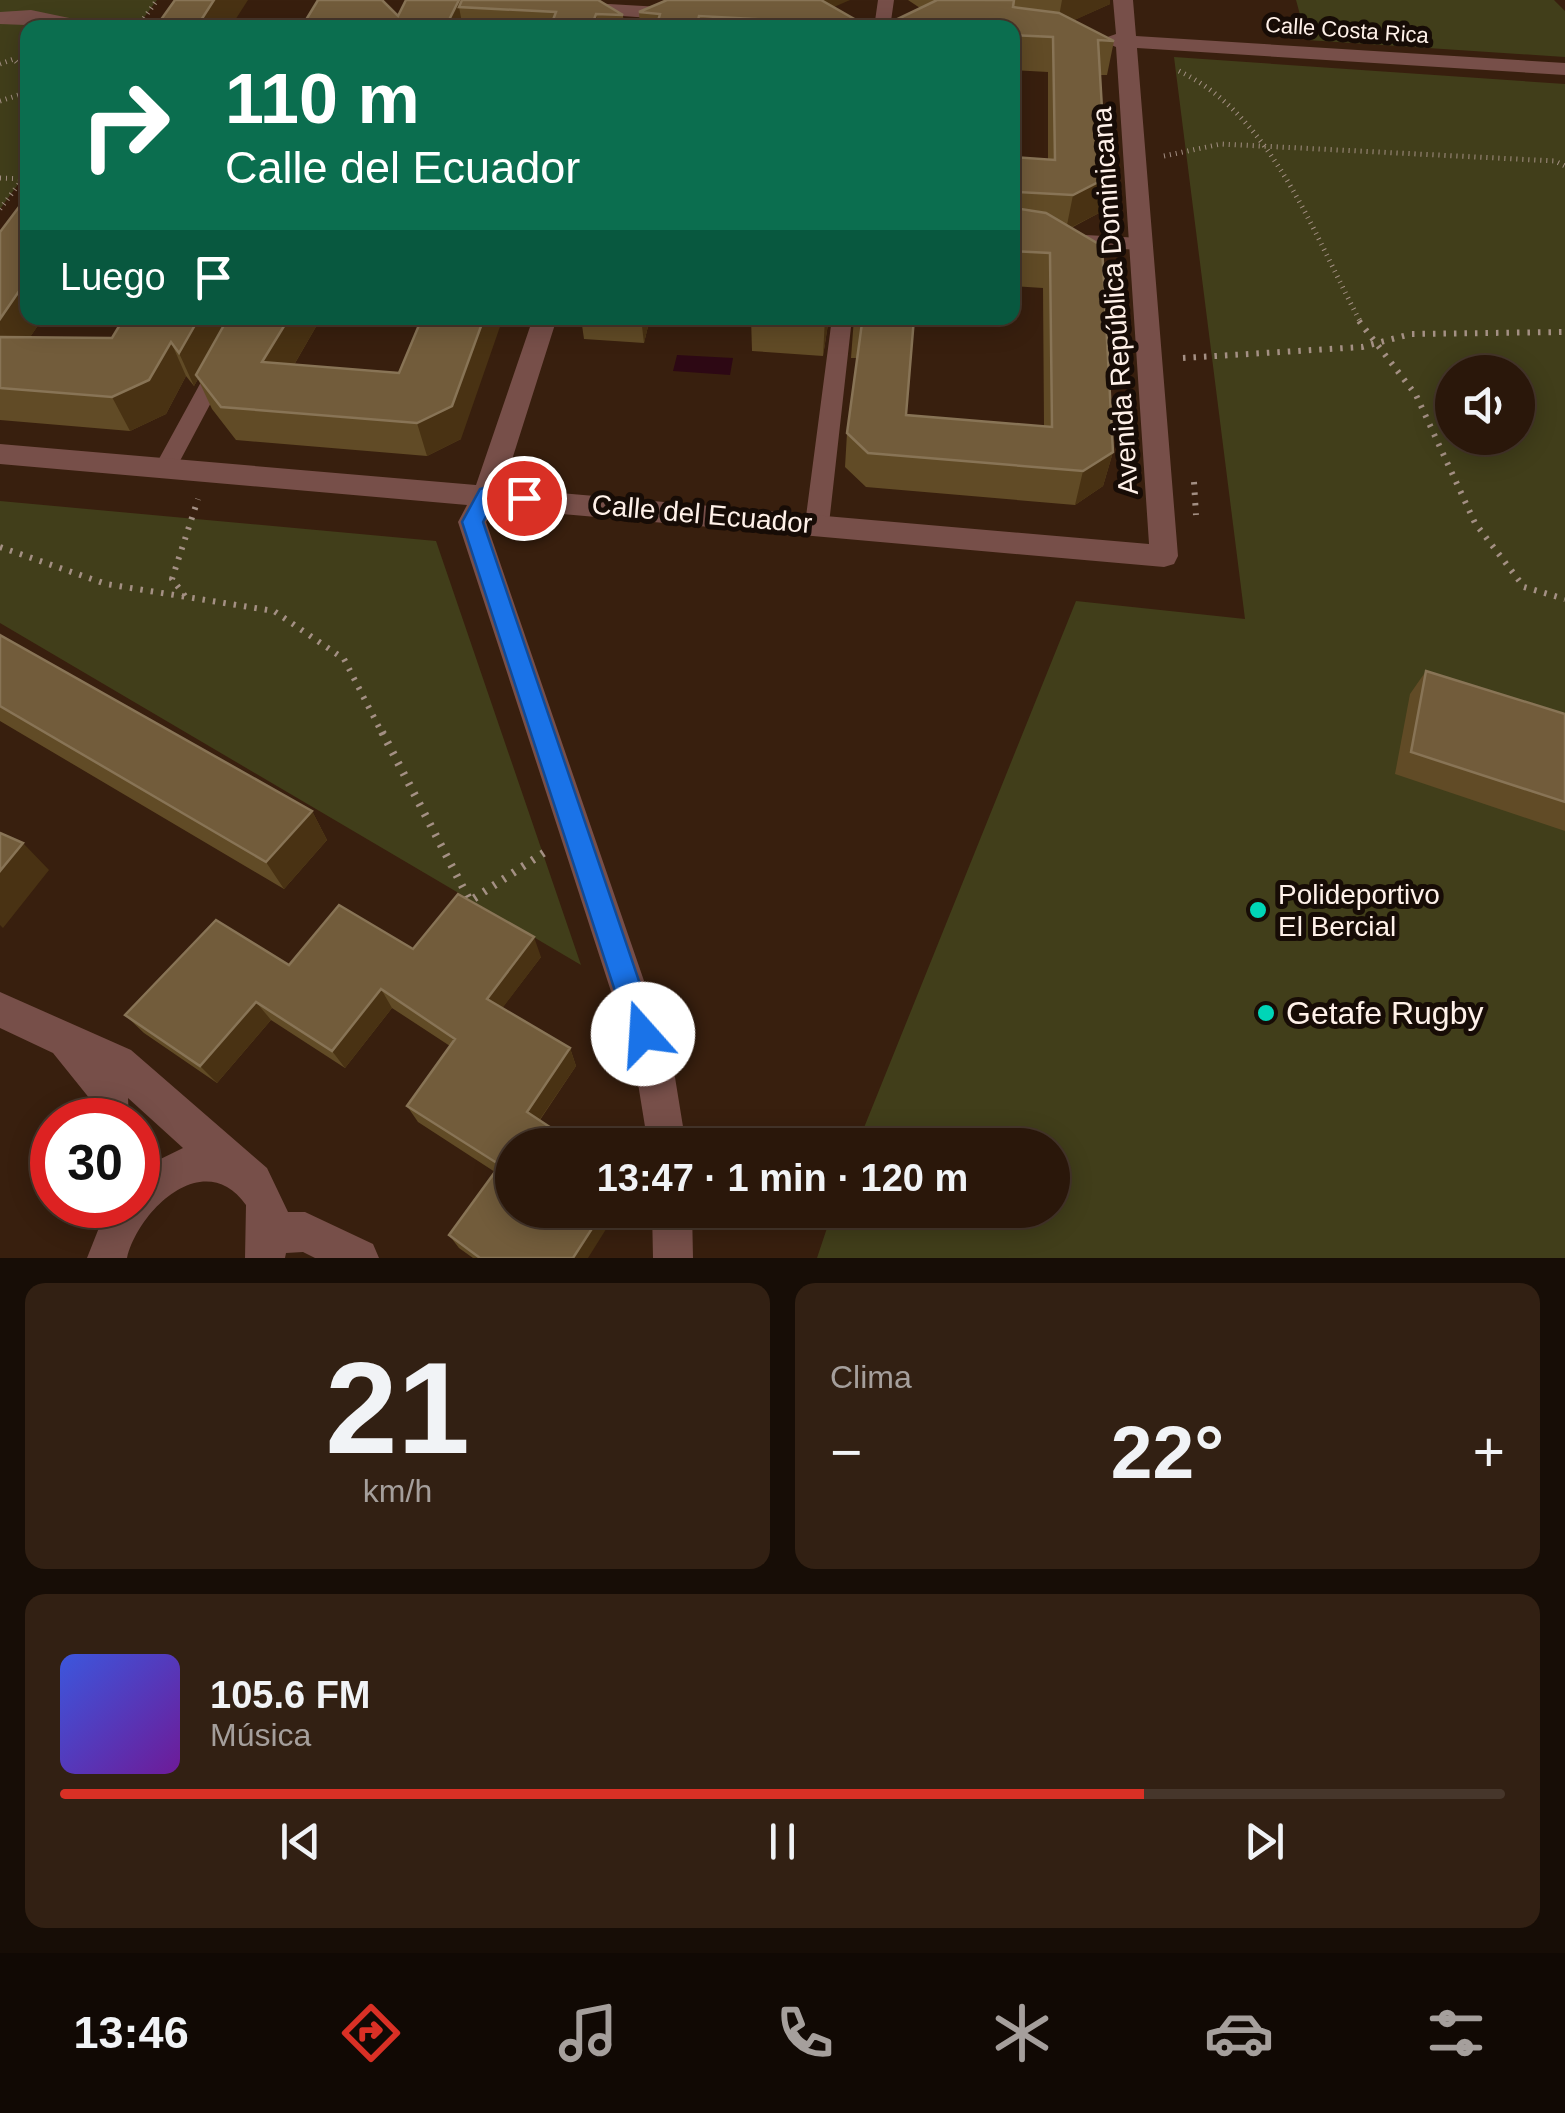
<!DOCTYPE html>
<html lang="es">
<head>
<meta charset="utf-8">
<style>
  body { margin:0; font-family:Arial,sans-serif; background:#322013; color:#f1f3f6; height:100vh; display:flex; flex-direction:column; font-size:38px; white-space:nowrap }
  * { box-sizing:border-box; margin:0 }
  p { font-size:32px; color:#a59f9c }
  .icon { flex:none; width:55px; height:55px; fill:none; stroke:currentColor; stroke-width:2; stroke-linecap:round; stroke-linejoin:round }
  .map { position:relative; height:1258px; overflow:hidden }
  .panel { display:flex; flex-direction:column; gap:25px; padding:25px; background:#170d06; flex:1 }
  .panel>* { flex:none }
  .hud { position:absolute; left:20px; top:20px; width:1000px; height:305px; border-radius:20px; box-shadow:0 5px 25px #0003,0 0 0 2px #46362b; background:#0b6e4f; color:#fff; overflow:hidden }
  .buttons { position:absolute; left:1435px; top:355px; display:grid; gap:20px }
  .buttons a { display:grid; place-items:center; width:100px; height:100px; border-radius:50%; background:#2a170a; box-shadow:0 5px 25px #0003,0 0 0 2px #46362b; font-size:50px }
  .speed { position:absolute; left:30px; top:1098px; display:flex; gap:20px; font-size:50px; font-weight:700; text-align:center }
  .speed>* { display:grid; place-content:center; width:130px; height:130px; border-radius:50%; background:#2a170a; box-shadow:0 5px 25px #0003,0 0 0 2px #46362b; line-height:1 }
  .speed .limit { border:15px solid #d22; background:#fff; color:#111 }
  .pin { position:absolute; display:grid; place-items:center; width:85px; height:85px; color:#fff; margin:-42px; border:5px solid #fff; border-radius:50%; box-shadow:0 2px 10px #0007 }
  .me { position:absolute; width:110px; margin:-55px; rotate:341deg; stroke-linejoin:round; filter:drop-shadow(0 0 8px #0008) }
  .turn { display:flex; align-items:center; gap:35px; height:210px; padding:0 40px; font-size:45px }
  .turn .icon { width:130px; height:130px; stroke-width:2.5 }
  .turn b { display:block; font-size:70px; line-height:85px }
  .then { display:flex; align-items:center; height:95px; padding:0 40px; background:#0003; gap:20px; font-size:38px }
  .big { font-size:75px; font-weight:600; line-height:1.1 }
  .panel .card { flex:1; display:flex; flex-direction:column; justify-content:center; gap:15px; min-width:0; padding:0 35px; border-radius:20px; background:#322013 }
  .panel .dial { align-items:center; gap:0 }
  .dial b { font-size:130px; line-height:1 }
  .song { display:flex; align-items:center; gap:30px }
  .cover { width:120px; height:120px; border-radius:15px; background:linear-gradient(135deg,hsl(230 70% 55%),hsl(280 70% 35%)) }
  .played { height:10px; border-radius:5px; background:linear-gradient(90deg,#d93025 75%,#46362b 75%) }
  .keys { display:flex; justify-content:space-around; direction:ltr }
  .heat { display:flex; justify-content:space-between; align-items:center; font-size:55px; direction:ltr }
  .panel .tiles { flex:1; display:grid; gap:25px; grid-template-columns:1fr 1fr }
  .card:last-child { grid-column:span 2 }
  .trip { position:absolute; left:495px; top:1128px; width:575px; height:100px; border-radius:50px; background:#2a170a; box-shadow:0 5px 25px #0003,0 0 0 2px #46362b; font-weight:600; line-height:100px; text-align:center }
  .menu { display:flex; height:160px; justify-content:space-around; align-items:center; background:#110904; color:#a59f9c }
  .menu .icon { width:70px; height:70px }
  .menu .on { color:#d93025 }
  .menu b { font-size:45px; color:#f1f3f6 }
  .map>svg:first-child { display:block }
</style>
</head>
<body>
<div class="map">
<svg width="1565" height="1258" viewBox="0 0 1565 1258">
  <rect width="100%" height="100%" fill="#381f0e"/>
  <path fill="#413e1a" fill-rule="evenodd" d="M0 0H157L137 27 28 28 27 172 0 209Z
    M1296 0H1554L1565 11V57L1307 40Z
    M1174 57 1565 84V1258H817L833 1210H1052V1145H857L1076 601 1245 619ZM1452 372H1518V438H1452Z
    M0 501 436 541 581 965 0 623Z"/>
  <path fill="#2d0814" d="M677 355 733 358 730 375 673 371Z"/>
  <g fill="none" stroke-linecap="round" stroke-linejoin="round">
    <path stroke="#a49084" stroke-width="5" stroke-dasharray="1 5" stroke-linecap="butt" d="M137 28 157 0
      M0 64 14 59 28 76
      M1179 71C1273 116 1314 236 1361 323
      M0 101 28 92
      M1164 156 1221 144 1555 161 1565 166
      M0 178 21 179
      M0 209 28 172"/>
    <path stroke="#a49084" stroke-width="6" stroke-dasharray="2.5 8" stroke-linecap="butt" d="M1359 321 1416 395 1475 523 1524 587 1565 599
      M1183 358 1362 347 1411 334 1565 332
      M1194 482 1196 515
      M0 547 106 584 274 611 344 659 383 735
      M185 596 172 579 198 499"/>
    <path stroke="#a49084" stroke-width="8" stroke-dasharray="2.5 9" stroke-linecap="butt" d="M382 732 470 901 548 850"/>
    <path fill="#774f49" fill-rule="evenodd" d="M878 0H894L890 28H874Z
      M1012 231 1141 238 1151 244 1141 250 1012 243Z
      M236 318H256L173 474H157L154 468Z
      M832 318H852L829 524 817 533 805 524Z"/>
    <path fill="#774f49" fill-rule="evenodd" d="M1113 0H1133L1136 36 1565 63V75L1137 48 1178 556 1174 564 1164 567 494 508 486 522 673 1065 686 1145H648L635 1065 458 522 467 505 0 464V444L476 485 533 318H557L503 488 1149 544 1116 47 1099 40 1116 34Z
      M574 2 678 8 688 14 678 20 567 12V4Z
      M31 10 98 24 101 28 0 24V12Z
      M828 17 894 22 904 28 821 27V19Z
      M0 992 131 1050 267 1168 288 1212H305L373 1244 379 1258H315L303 1252 286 1253 285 1258H245L246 1205C205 1147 139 1209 127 1258H87L108 1205H138V1170L183 1148 128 1098 129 1120H91L90 1099 53 1053 0 1028Z
      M652 1210H692L693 1258H653Z"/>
  </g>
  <path fill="#614b26" d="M406 0 623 15 624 28H301L398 16Z
    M908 0H1110V4L1074 20 1114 41 1107 75H1100L1106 178 1099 213 1071 228 1113 452 1103 486 1075 505 866 487 845 467 847 433 857 358H851L854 318H914L906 415 1044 426 1043 288 1012 286V157L1048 159V72L1012 70V28L920 8Z
    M833 7 870 28H640L639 12Z
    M0 232 43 318 30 337 112 338 124 318H321L294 365 461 439 427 456 236 440 212 409 198 379 194 386 186 376 166 414 130 431 0 420Z
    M581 318H650L644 343 584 339Z
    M751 318H829L823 356 752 351Z
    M0 635 312 811 327 840 284 889 0 721Z
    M1426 671 1565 714V831L1395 774 1410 694Z
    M413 949 541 957 502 1008 570 1048 576 1066 540 1120 588 1258H473L459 1248 449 1235 495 1172 418 1122 407 1106 450 1046 392 1008 345 1068 271 1020 217 1083 144 1033 125 1015 289 965Z"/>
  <path fill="#493213" d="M214 0H248L230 28H196Z
    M459 0H470L459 7 463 28H445Z
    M818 0H850L818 14Z
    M1062 0H1110V4L1057 28Z
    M596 14 598 28H591Z
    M1106 178 1099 213 1066 230 1073 195Z
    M28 278V318H43L8 370 0 357V319Z
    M199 318H232L194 386 179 353Z
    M289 318H321L276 396 262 362Z
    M484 318H503L461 439 427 456 417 423Z
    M641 318H650L644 343Z
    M825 318H829L823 356Z
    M171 342 186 376 166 414 130 431 112 397Z
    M1113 452 1103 486 1075 505 1083 471Z
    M312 811 327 840 284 889 266 862Z
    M23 843 49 870 3 928 0 925V871Z
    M534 937 541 957 495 1018 487 999Z
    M381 989 392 1008 345 1068 332 1051Z
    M256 1002 271 1020 217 1083 200 1066Z
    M570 1048 576 1066 534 1128 527 1112Z
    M604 1210H618L588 1258H573Z"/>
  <path fill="#725c3b" stroke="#887456" stroke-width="2.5" d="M175 0H214L196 28H155Z
    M318 0H382L398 16 406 0H459L445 28H301Z
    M462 0H598L623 15 596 14 591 28H550L556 12 459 7Z
    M667 0H821L870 28H806L807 22 699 16 696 28H656L660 14 639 12Z
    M937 0H1014L1013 7 1059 13 1114 41 1098 40 1106 178 1073 195 1018 192 1014 208 1046 213 1102 246 1113 452 1083 471 868 453 847 433 862 323H853L854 318H914L906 415 1052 427 1050 253 1012 251V157L1055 160 1053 37 1012 35V28L881 27Z
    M28 195V278L0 319V232Z
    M124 318H199L179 353 171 342 149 380 112 397 0 388V337L112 338Z
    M228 318H289L262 362 399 373 422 318H484L452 406 417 423 221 407 196 375Z
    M767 318H825L824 321Z
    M0 635 312 811 266 862 0 706Z
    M1426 671 1565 714V802L1411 752Z
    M0 833 23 843 0 871Z
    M458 894 534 937 487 999 570 1048 527 1112 577 1145H512V1210H604L573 1258H480L449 1235 500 1165 407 1106 455 1039 381 989 332 1051 256 1002 200 1066 125 1015 216 920 289 965 339 905 413 949Z"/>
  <path fill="#1a73e8" stroke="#114b97" stroke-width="2.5" d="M487 487 524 490 534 498 524 506 493 503 483 522 657 1034 653 1043 643 1047 633 1043 629 1034 462 522 480 489Z"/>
  <g fill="#00d5b7" stroke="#170c06" stroke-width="4">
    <circle cx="1258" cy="910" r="10"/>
    <circle cx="1266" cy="1013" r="10"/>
  </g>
  <g text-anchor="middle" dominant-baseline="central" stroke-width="10" stroke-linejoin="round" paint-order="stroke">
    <g font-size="22" fill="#fff1e9" stroke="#170c06">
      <text transform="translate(1347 30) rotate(4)">Calle Costa Rica</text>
    </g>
    <g font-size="28" fill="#fff1e9" stroke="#170c06">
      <text transform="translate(1115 301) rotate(-94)">Avenida República Dominicana</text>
      <text transform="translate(702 514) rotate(5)">Calle del Ecuador</text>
    </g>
    <g font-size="28" fill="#fff1e9" stroke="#170c06" text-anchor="start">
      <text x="1278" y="894">Polideportivo<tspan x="1278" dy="32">El Bercial</tspan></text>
    </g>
    <g font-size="32" fill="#fff1e9" stroke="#170c06" text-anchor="start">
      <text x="1286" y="1013">Getafe Rugby</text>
    </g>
  </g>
</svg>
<div class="buttons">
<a><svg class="icon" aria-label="sound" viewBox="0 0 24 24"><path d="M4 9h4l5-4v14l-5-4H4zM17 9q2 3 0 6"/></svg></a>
</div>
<div class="speed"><div class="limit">30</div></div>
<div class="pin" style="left:524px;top:498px;background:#d93025"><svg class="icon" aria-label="arrive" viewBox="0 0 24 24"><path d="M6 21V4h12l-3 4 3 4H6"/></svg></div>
<svg class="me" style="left:643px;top:1034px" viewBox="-20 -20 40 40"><circle r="19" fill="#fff"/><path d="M0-13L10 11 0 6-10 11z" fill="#1a73e8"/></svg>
<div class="trip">13:47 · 1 min · 120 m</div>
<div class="hud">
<div class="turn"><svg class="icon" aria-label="right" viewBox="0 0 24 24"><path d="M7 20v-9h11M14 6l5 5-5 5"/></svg><div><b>110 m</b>Calle del Ecuador</div></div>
<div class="then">Luego<svg class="icon" aria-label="arrive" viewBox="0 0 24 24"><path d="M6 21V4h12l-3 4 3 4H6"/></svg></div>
</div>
</div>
<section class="panel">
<div class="tiles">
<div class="card dial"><b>21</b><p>km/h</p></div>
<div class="card"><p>Clima</p>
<div class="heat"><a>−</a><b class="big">22°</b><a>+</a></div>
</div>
<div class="card">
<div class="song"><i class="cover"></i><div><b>105.6 FM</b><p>Música</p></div></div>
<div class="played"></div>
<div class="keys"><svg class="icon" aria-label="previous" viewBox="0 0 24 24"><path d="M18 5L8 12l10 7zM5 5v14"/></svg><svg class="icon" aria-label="pause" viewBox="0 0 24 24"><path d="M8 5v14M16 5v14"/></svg><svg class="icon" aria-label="next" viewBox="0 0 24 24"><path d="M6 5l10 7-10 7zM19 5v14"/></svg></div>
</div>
</div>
</section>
<nav class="menu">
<b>13:46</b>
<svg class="icon on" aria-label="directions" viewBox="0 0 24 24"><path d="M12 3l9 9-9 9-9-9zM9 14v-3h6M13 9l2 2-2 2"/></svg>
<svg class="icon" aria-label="music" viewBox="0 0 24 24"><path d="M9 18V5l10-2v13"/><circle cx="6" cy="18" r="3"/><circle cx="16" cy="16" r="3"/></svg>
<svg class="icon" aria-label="phone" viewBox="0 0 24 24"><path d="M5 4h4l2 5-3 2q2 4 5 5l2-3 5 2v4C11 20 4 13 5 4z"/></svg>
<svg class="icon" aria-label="climate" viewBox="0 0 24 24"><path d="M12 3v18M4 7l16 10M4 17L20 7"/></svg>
<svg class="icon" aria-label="car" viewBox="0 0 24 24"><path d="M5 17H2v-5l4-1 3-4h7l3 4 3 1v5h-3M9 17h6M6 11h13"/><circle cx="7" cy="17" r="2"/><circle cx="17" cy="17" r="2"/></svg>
<svg class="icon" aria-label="filters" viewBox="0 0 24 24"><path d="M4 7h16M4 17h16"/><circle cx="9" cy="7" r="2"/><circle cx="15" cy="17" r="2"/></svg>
</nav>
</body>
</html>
